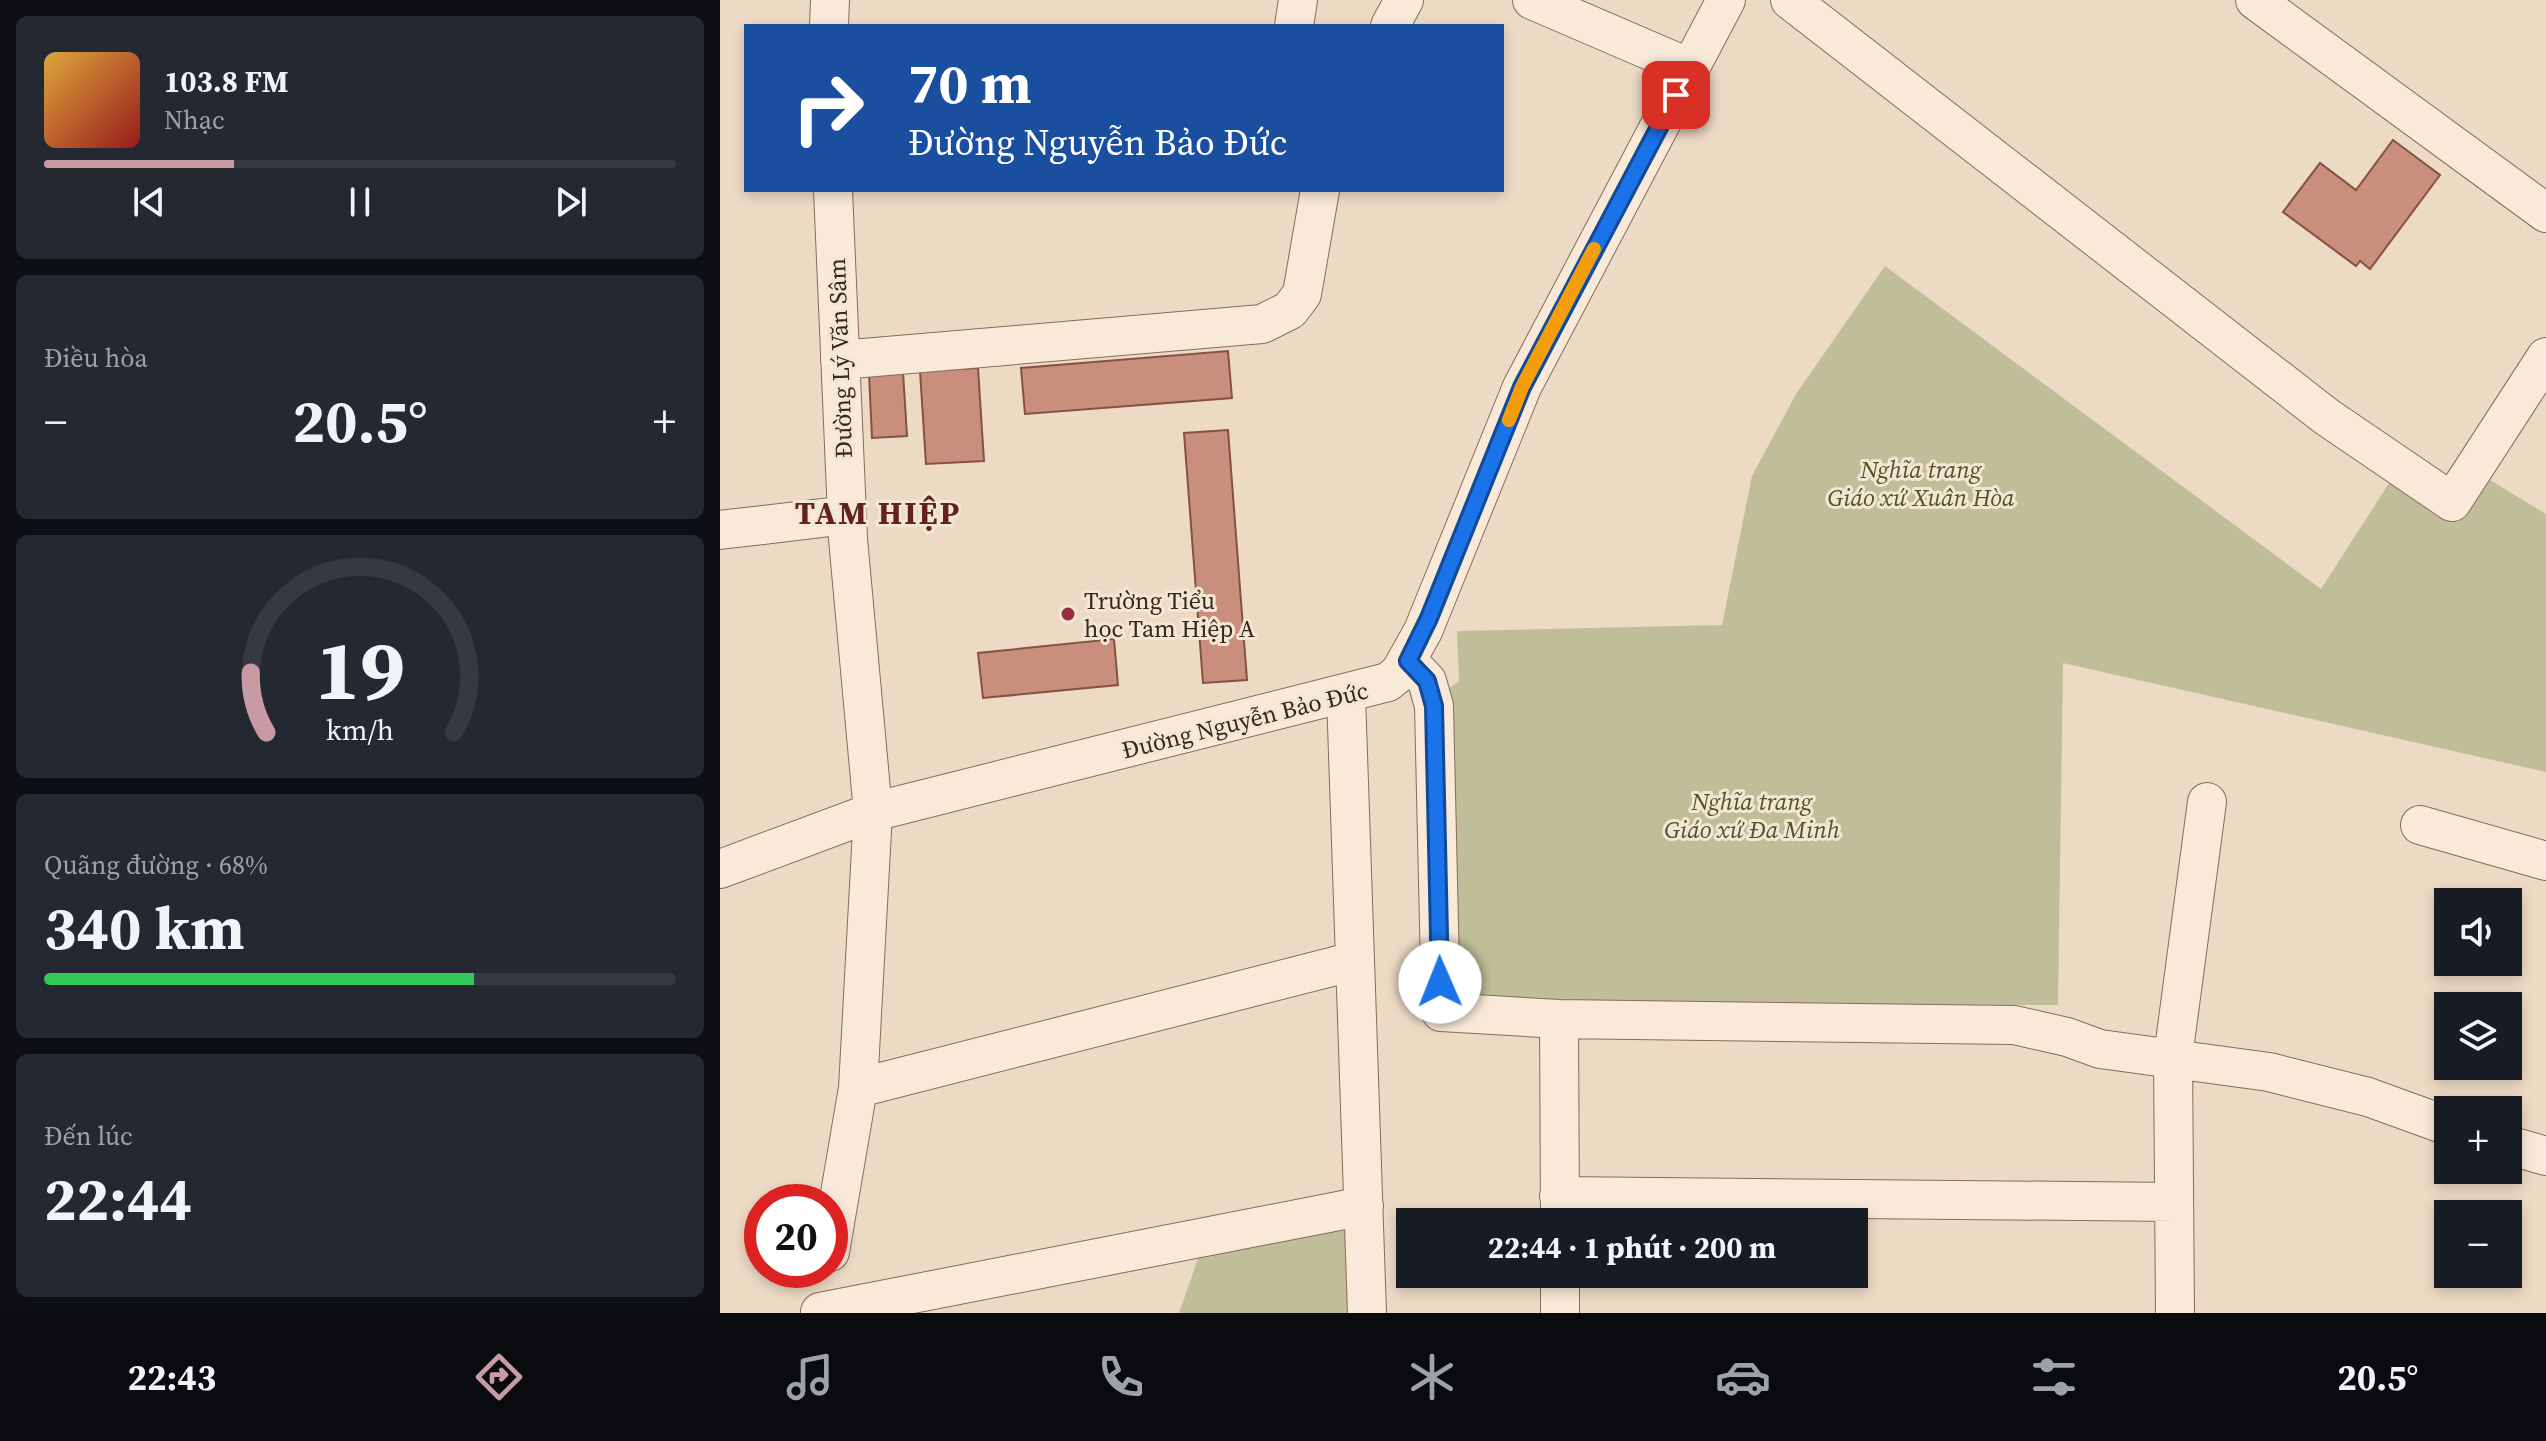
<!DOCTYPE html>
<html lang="vi">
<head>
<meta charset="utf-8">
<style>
  body { margin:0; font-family:"Source Serif 4",serif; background:#242831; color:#f1f3f6; height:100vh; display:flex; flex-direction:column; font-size:30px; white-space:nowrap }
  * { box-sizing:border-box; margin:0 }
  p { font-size:26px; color:#9ea1a6 }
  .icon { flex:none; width:44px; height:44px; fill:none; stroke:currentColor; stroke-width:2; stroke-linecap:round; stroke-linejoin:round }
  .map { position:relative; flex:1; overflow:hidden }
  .side { display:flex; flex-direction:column; gap:16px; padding:16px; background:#0d0f14; width:720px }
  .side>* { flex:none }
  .banner { position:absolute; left:24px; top:24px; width:760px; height:168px; border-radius:0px; box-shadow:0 4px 12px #0003; background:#1a4fa0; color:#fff; overflow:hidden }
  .fabs { position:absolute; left:1714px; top:888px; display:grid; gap:16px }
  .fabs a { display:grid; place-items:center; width:88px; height:88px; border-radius:0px; background:#171b24; box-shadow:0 4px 12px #0003; font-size:40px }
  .speed { position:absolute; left:24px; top:1184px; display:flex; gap:16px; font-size:40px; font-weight:700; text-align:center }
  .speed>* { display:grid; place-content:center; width:104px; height:104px; border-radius:50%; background:#171b24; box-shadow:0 4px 12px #0003; line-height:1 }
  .speed .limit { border:12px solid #d22; background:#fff; color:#111 }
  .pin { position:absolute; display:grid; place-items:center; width:68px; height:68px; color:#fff; margin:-34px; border-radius:16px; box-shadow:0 4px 12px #0006 }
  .me { position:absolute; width:88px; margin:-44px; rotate:359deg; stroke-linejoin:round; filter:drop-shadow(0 0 6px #0008) }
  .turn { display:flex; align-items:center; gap:28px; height:168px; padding:0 32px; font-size:36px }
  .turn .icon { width:104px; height:104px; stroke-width:2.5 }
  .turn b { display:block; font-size:56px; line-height:68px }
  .big { font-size:60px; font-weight:700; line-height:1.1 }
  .side .card { flex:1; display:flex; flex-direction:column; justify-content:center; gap:12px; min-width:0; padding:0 28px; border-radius:12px; background:#242831 }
  .side .dial { align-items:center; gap:0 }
  .dial svg { height:208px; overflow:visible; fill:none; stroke:#363941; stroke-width:7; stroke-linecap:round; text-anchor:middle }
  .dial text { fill:#f1f3f6; stroke:none }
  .song { display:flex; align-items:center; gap:24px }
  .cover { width:96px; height:96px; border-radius:12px; background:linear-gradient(135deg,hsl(40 70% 55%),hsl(0 70% 35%)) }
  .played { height:8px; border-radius:4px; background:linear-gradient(90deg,#c79aa4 30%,#363941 30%) }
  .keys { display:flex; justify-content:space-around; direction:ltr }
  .heat { display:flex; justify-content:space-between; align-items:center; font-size:44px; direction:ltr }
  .charge { height:12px; border-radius:6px; background:linear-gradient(90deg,#34c759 68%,#363941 0) }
  .trip { position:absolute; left:676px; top:1208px; width:472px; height:80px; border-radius:0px; background:#171b24; box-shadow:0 4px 12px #0003; font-weight:700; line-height:80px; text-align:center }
  .menu { display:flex; height:128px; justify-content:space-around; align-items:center; background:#090b0e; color:#9ea1a6 }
  .menu .icon { width:56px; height:56px }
  .menu .active { color:#c79aa4 }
  .menu b { font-size:36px; color:#f1f3f6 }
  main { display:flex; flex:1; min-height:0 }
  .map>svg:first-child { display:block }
</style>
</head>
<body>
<main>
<section class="side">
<div class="card">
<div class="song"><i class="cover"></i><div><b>103.8 FM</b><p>Nhạc</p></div></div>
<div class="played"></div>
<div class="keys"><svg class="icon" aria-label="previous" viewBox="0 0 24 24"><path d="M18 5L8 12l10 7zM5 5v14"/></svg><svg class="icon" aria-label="pause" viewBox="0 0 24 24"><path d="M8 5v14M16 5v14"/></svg><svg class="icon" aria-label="next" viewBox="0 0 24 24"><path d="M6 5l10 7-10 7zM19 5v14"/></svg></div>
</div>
<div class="card"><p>Điều hòa</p>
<div class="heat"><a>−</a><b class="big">20.5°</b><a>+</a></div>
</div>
<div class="card dial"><svg viewBox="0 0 100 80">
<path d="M14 69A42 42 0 1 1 86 69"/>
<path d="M14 69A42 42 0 0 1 8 46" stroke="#c79aa4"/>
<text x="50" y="56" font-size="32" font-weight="700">19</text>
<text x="50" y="72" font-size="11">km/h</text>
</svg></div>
<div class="card"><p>Quãng đường · 68%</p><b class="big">340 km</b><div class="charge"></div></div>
<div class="card"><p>Đến lúc</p><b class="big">22:44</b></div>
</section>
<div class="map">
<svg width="1826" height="1313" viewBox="0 0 1826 1313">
  <rect width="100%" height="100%" fill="#eddac5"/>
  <path fill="#c0be98" d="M1165 266 1601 589 1671 480 1730 521 1738 522 1770 480 1826 514V772L1343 663 1338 1005 727 1004 721 694 739 681 737 631 1002 625 1032 476 1076 394Z
    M631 1221 634 1313H459L481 1250Z"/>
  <path fill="#ca8f7c" stroke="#855142" stroke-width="2" d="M1673 140 1720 175 1650 269 1640 261 1636 266 1563 212 1600 163 1636 190Z
    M508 351 512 398 305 414 301 368Z
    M258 368 264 461 206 464 200 371Z
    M183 372 187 436 152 438 149 374Z
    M508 430 527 680 483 683 464 433Z
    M394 639 398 685 263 698 258 653Z"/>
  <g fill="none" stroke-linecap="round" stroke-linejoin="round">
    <defs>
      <path id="minor" d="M812 0 970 68
        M1070 0 1607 417 1732 502 1826 357
        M1535 0 1826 213
        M109 26 110 0
        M574 26 578 0
        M670 26 684 0
        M120 360 542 324 570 310 582 294 600 190
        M0 530 127 515
        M688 661 707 681 714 706 721 1012 839 1019 1294 1025 1347 1037 1380 1049 1549 1072 1648 1097 1728 1126
        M626 695 647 1313
        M1700 825 1826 861
        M0 869 153 812 668 682 680 672 703 631 802 387 1006 0
        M839 1019 840 1220
        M138 1088 635 961
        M1788 1145 1826 1156
        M839 1196 1454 1202
        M110 1252 138 1088 153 812 128 539 113 190
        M840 1274V1313
        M100 1312 644 1206
        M1455 1313 1453 1057 1487 802"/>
    </defs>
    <use href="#minor" stroke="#876b5c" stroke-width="40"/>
    <use href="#minor" stroke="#f8e9d8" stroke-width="38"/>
  </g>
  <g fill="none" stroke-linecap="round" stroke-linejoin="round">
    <defs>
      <path id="route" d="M720 982 714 706 707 681 688 661 709 618 802 387 956 95"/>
    </defs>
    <use href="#route" stroke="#114b97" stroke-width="20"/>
    <use href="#route" stroke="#1a73e8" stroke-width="14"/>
    <path stroke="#f59e0b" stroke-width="14" d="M789 420 802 387 874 249"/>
  </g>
  <circle fill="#942e40" stroke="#f4e6d4" stroke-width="3" cx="348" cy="614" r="8"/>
  <g text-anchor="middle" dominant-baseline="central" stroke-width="6" stroke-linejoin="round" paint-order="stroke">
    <g font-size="24" fill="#38271f" stroke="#f4e6d4">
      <text transform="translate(120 358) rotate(-92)">Đường Lý Văn Sâm</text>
      <text transform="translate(525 720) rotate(-14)">Đường Nguyễn Bảo Đức</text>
    </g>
    <g font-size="24" font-style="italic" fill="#505326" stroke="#f4e6d4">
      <text x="1201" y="469">Nghĩa trang<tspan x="1201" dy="28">Giáo xứ Xuân Hòa</tspan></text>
      <text x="1032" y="801">Nghĩa trang<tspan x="1032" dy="28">Giáo xứ Đa Minh</tspan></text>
    </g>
    <g font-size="24" fill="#38271f" stroke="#f4e6d4" text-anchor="start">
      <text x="364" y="600">Trường Tiểu<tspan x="364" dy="28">học Tam Hiệp A</tspan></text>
    </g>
    <g font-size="32" font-weight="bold" letter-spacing="2" fill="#632220" stroke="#f4e6d4">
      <text x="158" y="513">TAM HIỆP</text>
    </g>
  </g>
</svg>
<div class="fabs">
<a><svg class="icon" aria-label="sound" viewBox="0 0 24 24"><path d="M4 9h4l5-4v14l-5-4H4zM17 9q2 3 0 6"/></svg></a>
<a><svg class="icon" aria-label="layers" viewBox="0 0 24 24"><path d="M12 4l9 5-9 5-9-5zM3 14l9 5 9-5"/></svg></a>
<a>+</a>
<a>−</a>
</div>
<div class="speed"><div class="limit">20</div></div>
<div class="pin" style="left:956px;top:95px;background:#d93025"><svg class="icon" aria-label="arrive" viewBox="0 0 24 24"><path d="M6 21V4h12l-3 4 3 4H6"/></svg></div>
<svg class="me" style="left:720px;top:982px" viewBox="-20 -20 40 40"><circle r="19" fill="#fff"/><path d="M0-13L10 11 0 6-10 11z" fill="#1a73e8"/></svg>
<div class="trip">22:44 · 1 phút · 200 m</div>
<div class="banner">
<div class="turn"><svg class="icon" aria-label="right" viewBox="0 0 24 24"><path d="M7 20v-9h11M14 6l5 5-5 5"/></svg><div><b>70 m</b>Đường Nguyễn Bảo Đức</div></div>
</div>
</div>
</main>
<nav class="menu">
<b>22:43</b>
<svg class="icon active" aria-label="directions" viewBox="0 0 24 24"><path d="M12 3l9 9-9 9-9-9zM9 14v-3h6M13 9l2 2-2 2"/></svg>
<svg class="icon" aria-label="music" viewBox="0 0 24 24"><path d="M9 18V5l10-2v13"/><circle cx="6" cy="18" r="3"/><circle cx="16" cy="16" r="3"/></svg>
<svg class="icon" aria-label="phone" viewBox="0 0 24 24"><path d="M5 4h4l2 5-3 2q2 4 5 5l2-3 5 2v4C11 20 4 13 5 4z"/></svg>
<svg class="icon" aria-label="climate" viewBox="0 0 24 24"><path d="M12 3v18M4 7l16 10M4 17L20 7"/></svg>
<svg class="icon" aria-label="car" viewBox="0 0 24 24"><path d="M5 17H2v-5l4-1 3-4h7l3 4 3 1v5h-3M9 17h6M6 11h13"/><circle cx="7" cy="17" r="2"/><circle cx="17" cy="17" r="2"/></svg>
<svg class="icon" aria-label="filters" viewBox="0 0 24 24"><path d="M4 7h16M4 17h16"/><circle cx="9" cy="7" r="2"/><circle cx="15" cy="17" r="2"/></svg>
<b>20.5°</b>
</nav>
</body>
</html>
